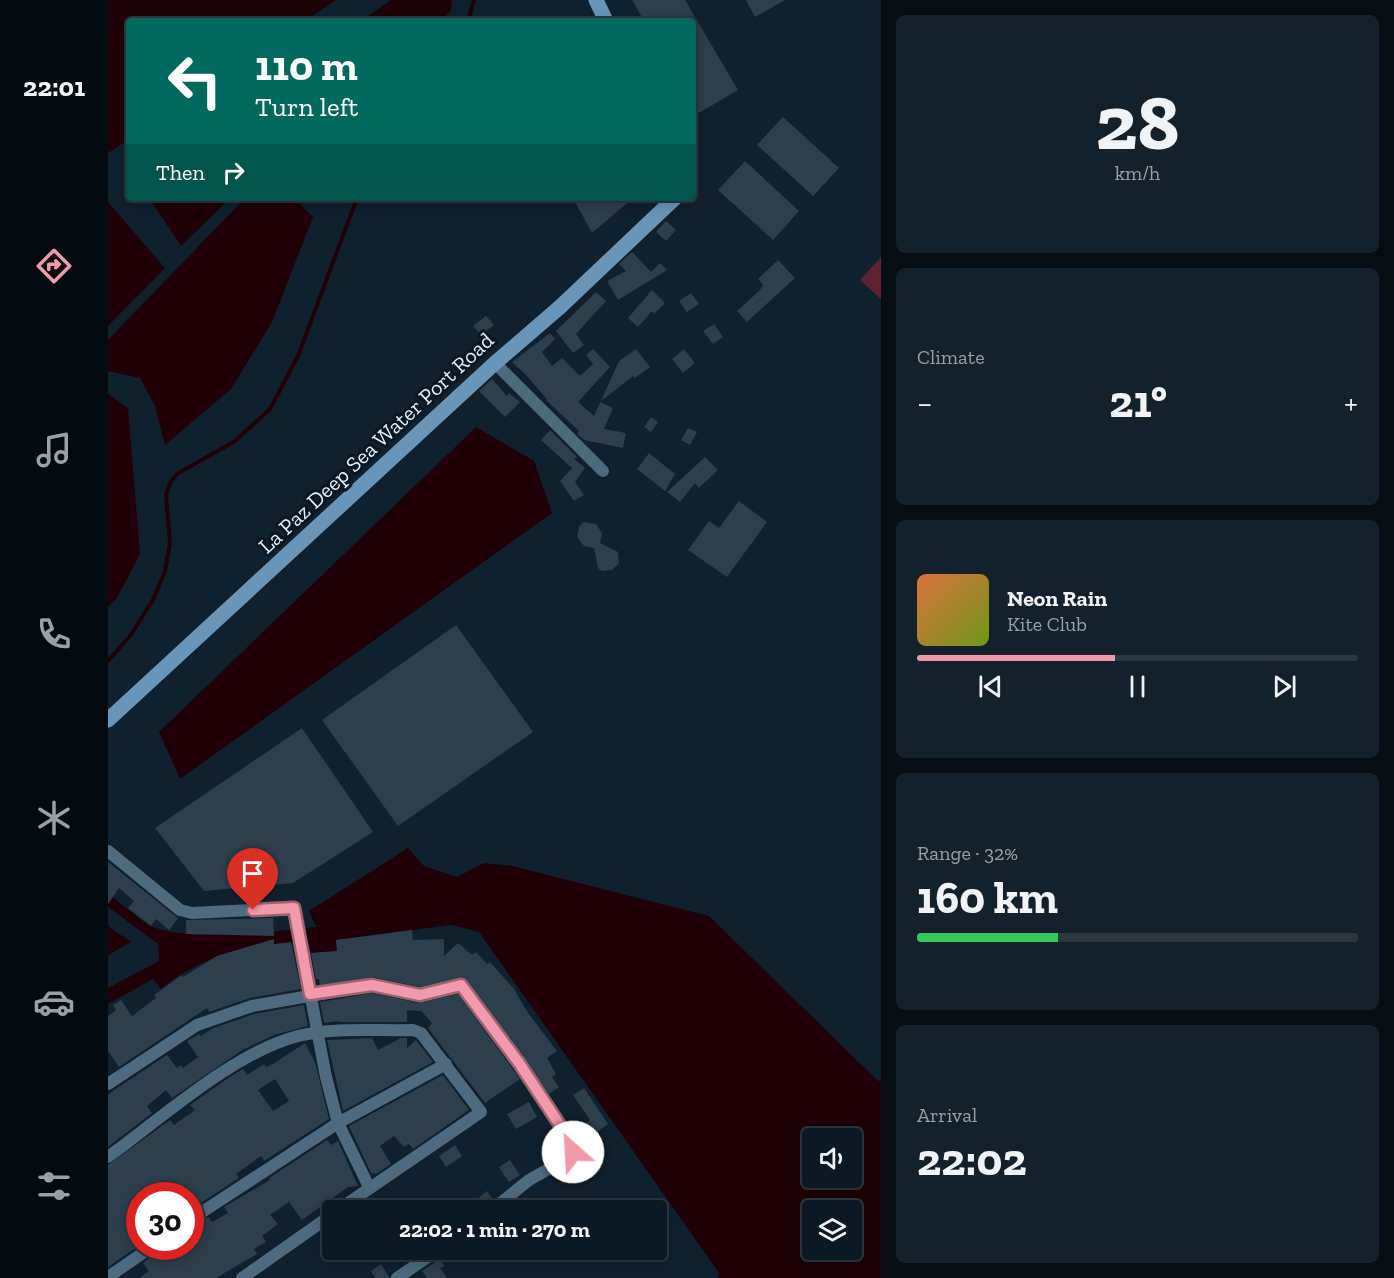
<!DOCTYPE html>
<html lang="en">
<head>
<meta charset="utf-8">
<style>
  body { margin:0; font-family:"Zilla Slab",serif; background:#15212a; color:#f1f3f6; height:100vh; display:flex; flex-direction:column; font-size:22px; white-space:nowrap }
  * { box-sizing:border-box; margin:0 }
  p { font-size:20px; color:#9aa0a5 }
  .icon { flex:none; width:33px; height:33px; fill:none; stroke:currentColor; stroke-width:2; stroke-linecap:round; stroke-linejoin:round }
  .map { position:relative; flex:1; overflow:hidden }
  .panel { display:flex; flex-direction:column; gap:15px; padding:15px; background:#070d13; width:513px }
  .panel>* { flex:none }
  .banner { position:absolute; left:18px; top:18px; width:570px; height:183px; border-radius:6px; box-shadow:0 3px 15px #0003,0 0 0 2px #2c3740; background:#00695c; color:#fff; overflow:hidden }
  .controls { position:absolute; left:694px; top:1128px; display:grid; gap:12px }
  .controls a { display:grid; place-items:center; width:60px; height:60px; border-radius:6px; background:#0c1822; box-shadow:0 3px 15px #0003,0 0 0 2px #2c3740; font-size:30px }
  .speed { position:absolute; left:18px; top:1182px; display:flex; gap:12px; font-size:30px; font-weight:700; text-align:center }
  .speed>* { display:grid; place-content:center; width:78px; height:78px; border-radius:50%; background:#0c1822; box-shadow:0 3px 15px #0003,0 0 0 2px #2c3740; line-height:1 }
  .speed .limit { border:9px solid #d22; background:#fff; color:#111 }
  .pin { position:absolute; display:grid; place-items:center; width:51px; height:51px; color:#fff; margin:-62px -26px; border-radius:50% 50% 50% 0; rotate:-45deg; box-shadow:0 0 6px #0007 }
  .pin .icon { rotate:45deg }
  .me { position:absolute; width:66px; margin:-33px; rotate:334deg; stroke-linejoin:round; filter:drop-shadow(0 0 4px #0008) }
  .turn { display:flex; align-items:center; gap:21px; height:126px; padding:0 30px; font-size:27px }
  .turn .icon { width:78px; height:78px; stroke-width:2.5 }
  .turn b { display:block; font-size:42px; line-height:51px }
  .then { display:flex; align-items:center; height:57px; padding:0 30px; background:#0003; gap:12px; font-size:22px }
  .big { font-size:45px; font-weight:700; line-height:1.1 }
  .panel .widget { flex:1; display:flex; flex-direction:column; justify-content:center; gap:9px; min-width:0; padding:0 21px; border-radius:9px; background:#15212a }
  .panel .dial { align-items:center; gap:0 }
  .dial b { font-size:78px; line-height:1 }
  .song { display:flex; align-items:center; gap:18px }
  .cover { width:72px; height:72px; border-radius:9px; background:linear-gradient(135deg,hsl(20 70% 55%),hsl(80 70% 35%)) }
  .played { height:6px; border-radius:3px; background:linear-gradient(90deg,#f29aad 45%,#2c3740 45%) }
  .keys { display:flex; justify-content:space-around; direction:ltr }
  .heat { display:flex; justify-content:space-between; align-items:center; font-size:33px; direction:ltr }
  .charge { height:9px; border-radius:4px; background:linear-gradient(90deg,#34c759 32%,#2c3740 0) }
  .trip { position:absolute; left:214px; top:1200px; width:345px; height:60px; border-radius:6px; background:#0c1822; box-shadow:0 3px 15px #0003,0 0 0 2px #2c3740; font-weight:700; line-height:60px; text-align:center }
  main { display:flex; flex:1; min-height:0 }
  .tab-bar { display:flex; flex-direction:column; width:108px; justify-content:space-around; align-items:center; background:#050a0e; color:#9aa0a5 }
  .tab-bar .icon { width:42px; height:42px }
  .tab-bar .active { color:#f29aad }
  .tab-bar b { font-size:27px; color:#f1f3f6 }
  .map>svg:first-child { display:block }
</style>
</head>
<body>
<main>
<nav class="tab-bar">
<b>22:01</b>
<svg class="icon active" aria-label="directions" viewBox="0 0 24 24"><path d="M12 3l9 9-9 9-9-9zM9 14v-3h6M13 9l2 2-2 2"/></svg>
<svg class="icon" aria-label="music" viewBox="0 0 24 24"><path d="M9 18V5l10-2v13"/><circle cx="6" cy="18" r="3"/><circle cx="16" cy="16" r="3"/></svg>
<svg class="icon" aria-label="phone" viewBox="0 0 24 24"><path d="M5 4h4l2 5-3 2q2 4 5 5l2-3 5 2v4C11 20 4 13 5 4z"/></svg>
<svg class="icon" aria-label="climate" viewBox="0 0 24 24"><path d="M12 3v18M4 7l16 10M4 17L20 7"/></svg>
<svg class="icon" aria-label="car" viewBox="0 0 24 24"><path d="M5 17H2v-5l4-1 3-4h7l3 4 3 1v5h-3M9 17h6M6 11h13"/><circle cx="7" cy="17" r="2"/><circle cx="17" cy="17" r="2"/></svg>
<svg class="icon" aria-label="filters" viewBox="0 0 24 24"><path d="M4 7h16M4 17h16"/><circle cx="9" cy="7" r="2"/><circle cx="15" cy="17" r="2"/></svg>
</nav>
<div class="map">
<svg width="773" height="1278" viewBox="0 0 773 1278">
  <rect width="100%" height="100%" fill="#10202d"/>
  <path fill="#5d2333" d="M773 257V299L752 280Z"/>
  <path fill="#1f0008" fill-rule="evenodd" d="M0 0H228L197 21H21V139L0 153Z
    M283 0H344L343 11 332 21H253Z
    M41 198H122L73 246Z
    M137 198H186L205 217 164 322 123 389 57 445 47 406 32 378 0 371V340Z
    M0 202 57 268 0 326Z
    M0 394 20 408 32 554 9 598 0 607Z
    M368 427 426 461 444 513 72 779 51 732Z
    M300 848 316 866 349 877 376 863 404 866 601 916 770 1081 773 1080V1278H610L611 1273 371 932 343 925 228 940 229 951 203 953 199 941C139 948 102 950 53 989L45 979 0 1004V988L51 961 50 944 0 907V894C14 904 27 916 41 925 75 943 169 931 208 927L201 911ZM705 1138H744V1178H705ZM705 1210H744V1250H705Z
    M0 926 23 942 0 955Z"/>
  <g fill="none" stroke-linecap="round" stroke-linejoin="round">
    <path stroke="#1f0008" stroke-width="4" d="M360 21 366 0
      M0 661 22 636 45 600 57 571 62 543 58 495 62 483 69 474 127 441 162 409 190 356 249 198"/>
  </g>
  <path fill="#2d3e4c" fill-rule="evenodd" d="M524 0H577L630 90 591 113 585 103V21H536Z
    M638 0H677L647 17Z
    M675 117 731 168 705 196 649 145Z
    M637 161 691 211 665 240 610 190Z
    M465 198H525L484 233Z
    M558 221 568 230 558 241 548 232Z
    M524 252 543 272 552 263 559 270 510 300 499 281 518 271 511 264Z
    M670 260 687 278 639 322 629 311 652 290 655 285 650 279Z
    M544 290 557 303 546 314 544 311 530 327 520 318Z
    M488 292 498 301 468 334 476 345 465 353 448 331Z
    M583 293 591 304 579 312 571 301Z
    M378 316 386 325 373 335 365 326Z
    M606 324 615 337 605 344 595 331Z
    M442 333 447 339 434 352 444 366 454 358 472 376 485 364 478 355 485 349 502 367 470 402 486 416 511 361 528 349 542 367 527 378 525 376 492 402 505 408 496 429 518 433 515 448 476 440 469 434 471 431 438 400 439 399 418 375 404 362Z
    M576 349 587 363 575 373 564 359Z
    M384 379 399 396 401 393 412 402 397 417 371 391Z
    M543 417 550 422 543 432 536 427Z
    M580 428 589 432 582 445 573 440Z
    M442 430 469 457 466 459 477 468 467 482 476 495 466 501 452 481 464 468 433 440Z
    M541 453 567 474 557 491 529 469Z
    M597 457 610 470 591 488 587 483 572 502 559 492Z
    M631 501 659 522 619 577 580 550 601 521 611 528Z
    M476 522 488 524 494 533 492 543 510 552 511 563 504 570 494 571 490 568 486 548 476 546 469 537 471 526Z
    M348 625 425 732 290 826 214 720Z
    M194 728 265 832 185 883 96 891 47 828Z
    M0 862 70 918 61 930 48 919 43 926 20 908 26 901 11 888 0 904Z
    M165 918 166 936 78 934V920Z
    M304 930 305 940 336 939V956L350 943 364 955 368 952 379 964 382 962 406 989 420 1013 449 1051 439 1058 448 1074 444 1077 451 1087 441 1094 356 978 312 987 265 977 212 986 211 979H208L203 953 229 951 228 940Z
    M166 939V944L183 942 193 989 142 998 101 1012 99 1008 11 1067 0 1051V1016L8 1010 5 1005 13 1000 24 1016 48 998 46 995 74 975 75 977 109 956Z
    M264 993 311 1003 350 994 412 1079 377 1103 320 1028 324 1023 313 1011 299 1010V1022H229L231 1021 216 1023 212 1002Z
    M196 1005 200 1026 166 1035 136 1049 64 1098 58 1090 39 1106 44 1113 0 1147V1095L6 1090 59 1055 69 1068 73 1065 75 1068 90 1057 79 1041 91 1034 93 1036 103 1029 146 1014Z
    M264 1038 270 1050 293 1038H299V1048L308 1040 325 1062 235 1111 219 1040Z
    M197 1043 207 1062 221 1119 156 1161 153 1156 128 1174 131 1178 82 1210V1188L72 1196H32V1245L0 1267V1165L62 1120 66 1125 87 1110 82 1105 120 1078 135 1069 139 1075 156 1064 158 1067 165 1064ZM167 1079 181 1101 165 1111 150 1090Z
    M335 1075 361 1110 305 1149 301 1144 296 1147 286 1136 272 1146 283 1164 268 1174 263 1173 241 1126Z
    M476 1088 500 1124 473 1144 466 1132 482 1120 465 1095Z
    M421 1102 429 1117 408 1129 399 1114Z
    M219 1140 223 1145 230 1141 250 1186 240 1187 194 1220 181 1202 162 1215 170 1224 154 1236 158 1242 146 1249 149 1254 108 1278H32L41 1271 35 1263 53 1249 82 1246V1228L101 1217 104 1222 120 1213 116 1207 162 1180 161 1178Z
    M347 1145 354 1156 338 1167 331 1156Z
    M402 1160 412 1175 401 1182 391 1167Z
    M379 1191 385 1199 376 1210H365L362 1205Z
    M332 1259 336 1266 332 1268 339 1278H319L314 1271Z
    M273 1264 281 1277V1278H268L263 1271Z"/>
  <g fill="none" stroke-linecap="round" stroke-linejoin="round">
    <path stroke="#4e6a7f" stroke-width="12" d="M387 363 495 471
      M0 851 72 910 84 913 186 908 218 1077 230 1123 261 1187
      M0 1084 89 1025 144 1006 264 985 312 995 353 985 411 1063 465 1145V1152L462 1157 421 1180 384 1210
      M0 1157C55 1117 125 1053 190 1036 226 1027 268 1031 305 1030L313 1033 373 1112 230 1210
      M82 1220 230 1123 338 1064
      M0 1277 45 1246
      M134 1278 225 1214
      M289 1278 330 1250"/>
    <path stroke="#6895b8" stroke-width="15" d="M488 0 498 21
      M0 720 387 363 452 307 567 198"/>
  </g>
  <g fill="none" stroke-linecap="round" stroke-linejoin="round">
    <defs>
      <path id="route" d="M145 910 186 908 202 994 264 985 312 995 353 985 411 1063 465 1145V1152"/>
    </defs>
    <use href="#route" stroke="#9d6470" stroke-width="15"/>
    <use href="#route" stroke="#f29aad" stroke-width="10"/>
  </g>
  <g text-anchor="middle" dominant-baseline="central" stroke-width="6" stroke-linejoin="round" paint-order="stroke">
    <g font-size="22" fill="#e4eff8" stroke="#071723">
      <text transform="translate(268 443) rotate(-43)">La Paz Deep Sea Water Port Road</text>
    </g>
  </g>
</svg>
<div class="controls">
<a><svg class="icon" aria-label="sound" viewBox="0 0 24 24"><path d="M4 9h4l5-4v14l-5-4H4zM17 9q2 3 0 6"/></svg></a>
<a><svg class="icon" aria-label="layers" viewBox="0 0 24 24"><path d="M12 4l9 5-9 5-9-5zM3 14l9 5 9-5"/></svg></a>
</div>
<div class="speed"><div class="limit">30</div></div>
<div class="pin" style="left:145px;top:910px;background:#d93025"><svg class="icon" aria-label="arrive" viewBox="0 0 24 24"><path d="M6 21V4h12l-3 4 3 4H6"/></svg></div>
<svg class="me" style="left:465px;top:1152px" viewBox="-20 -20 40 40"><circle r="19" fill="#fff"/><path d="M0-13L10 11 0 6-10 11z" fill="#f29aad"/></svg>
<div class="trip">22:02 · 1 min · 270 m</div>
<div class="banner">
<div class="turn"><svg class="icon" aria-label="left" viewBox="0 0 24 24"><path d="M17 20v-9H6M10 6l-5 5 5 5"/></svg><div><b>110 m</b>Turn left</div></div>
<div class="then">Then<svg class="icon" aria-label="right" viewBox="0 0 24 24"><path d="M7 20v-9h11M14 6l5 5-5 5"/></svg></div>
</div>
</div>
<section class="panel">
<div class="widget dial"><b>28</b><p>km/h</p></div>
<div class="widget"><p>Climate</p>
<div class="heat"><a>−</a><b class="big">21°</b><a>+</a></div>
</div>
<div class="widget">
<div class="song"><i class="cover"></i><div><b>Neon Rain</b><p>Kite Club</p></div></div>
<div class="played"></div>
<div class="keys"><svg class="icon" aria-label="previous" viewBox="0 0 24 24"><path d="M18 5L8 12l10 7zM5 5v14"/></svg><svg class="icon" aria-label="pause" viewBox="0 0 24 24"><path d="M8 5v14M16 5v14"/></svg><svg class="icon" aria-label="next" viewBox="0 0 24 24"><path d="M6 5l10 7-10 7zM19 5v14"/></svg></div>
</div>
<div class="widget"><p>Range · 32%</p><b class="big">160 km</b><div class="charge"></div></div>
<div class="widget"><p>Arrival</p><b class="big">22:02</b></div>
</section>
</main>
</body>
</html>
